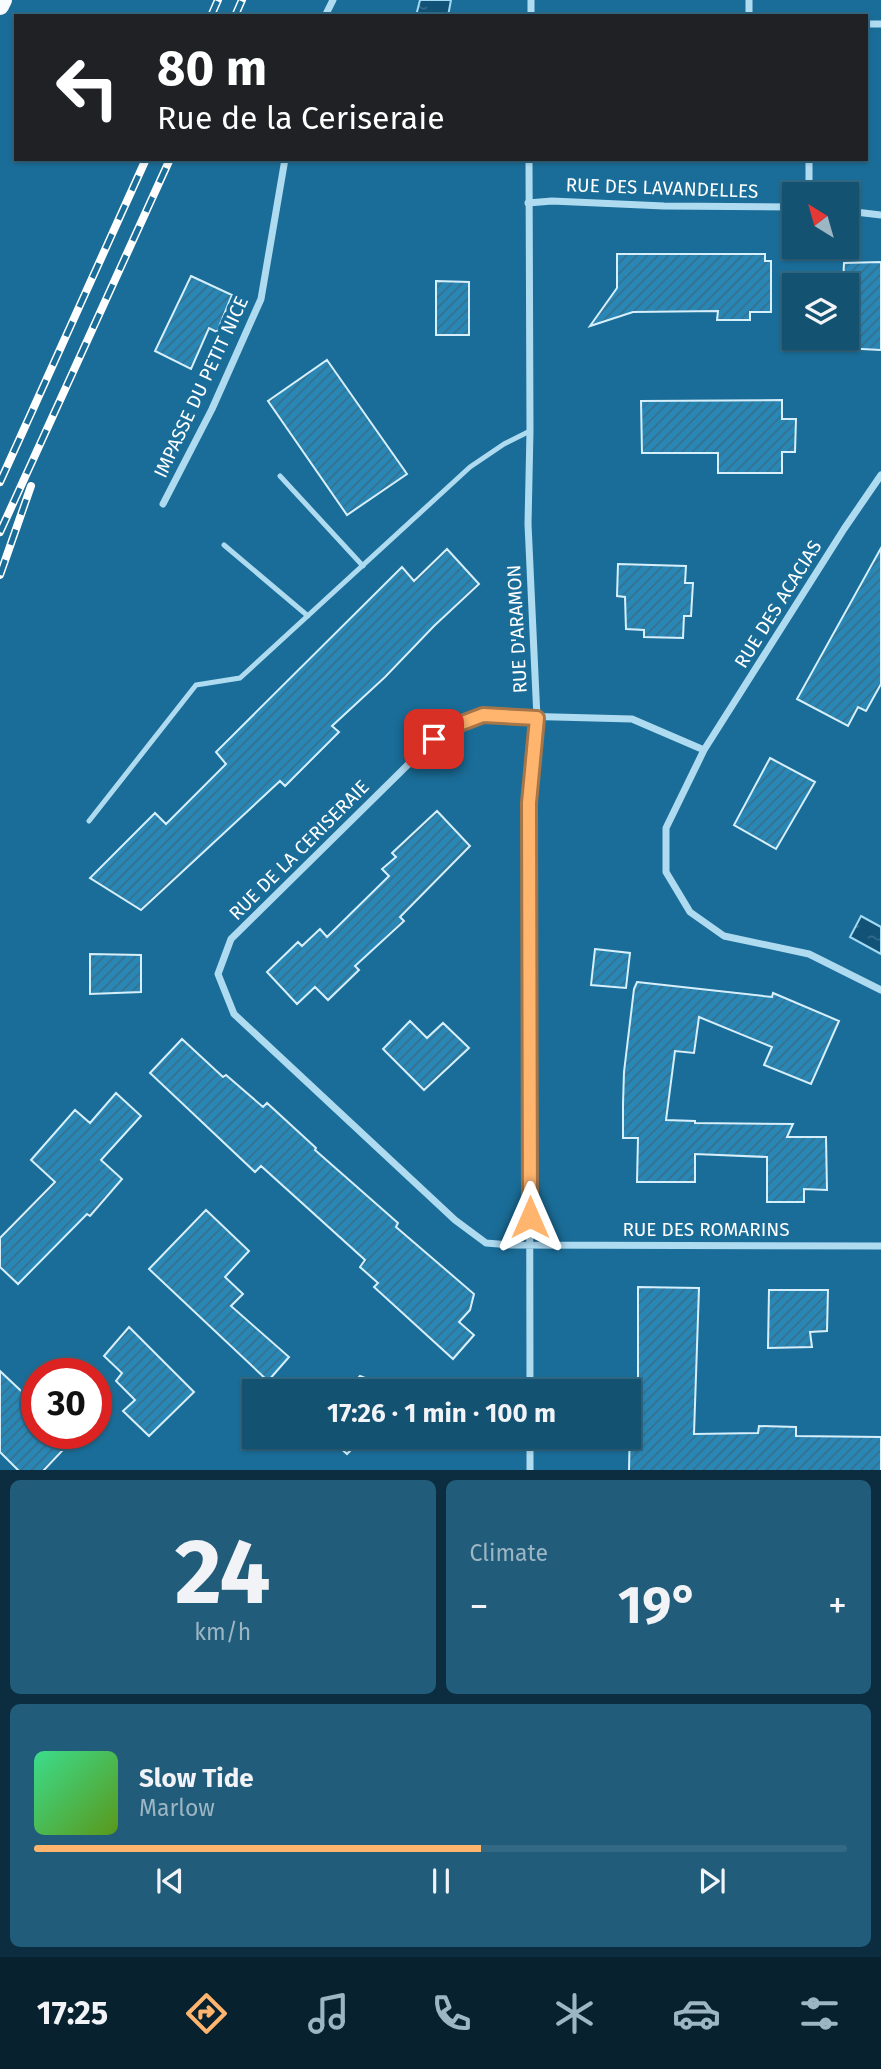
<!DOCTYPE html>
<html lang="en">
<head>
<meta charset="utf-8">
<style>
  body { margin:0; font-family:"Fira Sans",sans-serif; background:#215c7a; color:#f1f3f6; height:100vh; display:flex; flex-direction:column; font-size:26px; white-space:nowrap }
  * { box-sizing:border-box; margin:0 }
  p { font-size:23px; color:#9db6c4 }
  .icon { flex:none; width:38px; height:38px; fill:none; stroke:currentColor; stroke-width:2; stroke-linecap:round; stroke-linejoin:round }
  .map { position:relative; height:1470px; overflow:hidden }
  .drawer { display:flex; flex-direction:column; gap:10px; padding:10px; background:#0b2d3f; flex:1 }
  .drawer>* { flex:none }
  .top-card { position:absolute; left:14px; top:14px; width:854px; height:147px; border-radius:0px; box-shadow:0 2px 5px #0004,0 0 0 2px #336984; background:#202124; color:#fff; overflow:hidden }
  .needle { width:46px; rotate:323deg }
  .tools { position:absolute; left:782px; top:182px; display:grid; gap:14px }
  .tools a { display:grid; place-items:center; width:77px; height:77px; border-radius:0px; background:#145272; box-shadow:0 2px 5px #0004,0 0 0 2px #336984; font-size:35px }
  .speed { position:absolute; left:21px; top:1358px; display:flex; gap:14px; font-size:35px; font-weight:700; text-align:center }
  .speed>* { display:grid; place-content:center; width:91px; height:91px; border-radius:50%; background:#145272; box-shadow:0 2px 5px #0004,0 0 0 2px #336984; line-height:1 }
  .speed .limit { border:10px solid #d22; background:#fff; color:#111 }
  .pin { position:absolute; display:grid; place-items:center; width:60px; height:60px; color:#fff; margin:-30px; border-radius:14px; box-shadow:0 4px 10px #0006 }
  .me { position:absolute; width:77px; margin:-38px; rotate:0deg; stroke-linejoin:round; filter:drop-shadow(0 0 5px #0008) }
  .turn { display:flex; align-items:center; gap:24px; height:147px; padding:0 28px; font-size:32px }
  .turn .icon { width:91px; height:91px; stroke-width:2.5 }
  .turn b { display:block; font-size:49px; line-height:60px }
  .big { font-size:52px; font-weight:700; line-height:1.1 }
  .drawer .widget { flex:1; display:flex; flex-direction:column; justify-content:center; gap:10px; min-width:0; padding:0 24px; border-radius:10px; background:#215c7a }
  .drawer .dial { align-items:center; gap:0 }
  .dial b { font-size:91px; line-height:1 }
  .song { display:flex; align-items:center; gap:21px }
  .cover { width:84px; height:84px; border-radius:10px; background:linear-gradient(135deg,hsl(150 70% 55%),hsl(90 70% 35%)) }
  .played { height:7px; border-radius:4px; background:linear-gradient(90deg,#ffb56e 55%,#336984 55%) }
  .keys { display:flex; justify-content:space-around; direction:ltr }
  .heat { display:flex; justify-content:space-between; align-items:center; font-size:38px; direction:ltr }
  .drawer .tiles { flex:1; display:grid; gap:10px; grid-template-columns:1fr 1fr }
  .widget:last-child { grid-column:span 2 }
  .trip { position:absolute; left:242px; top:1379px; width:399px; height:70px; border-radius:0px; background:#145272; box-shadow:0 2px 5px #0004,0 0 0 2px #336984; font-weight:700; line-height:70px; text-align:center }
  .tabs { display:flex; height:112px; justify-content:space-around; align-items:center; background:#08212e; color:#9db6c4 }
  .tabs .icon { width:49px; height:49px }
  .tabs .current { color:#ffb56e }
  .tabs b { font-size:32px; color:#f1f3f6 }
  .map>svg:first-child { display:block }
</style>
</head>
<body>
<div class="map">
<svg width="881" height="1471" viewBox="0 0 881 1471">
  <defs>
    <pattern id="water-ripples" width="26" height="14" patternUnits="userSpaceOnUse" patternTransform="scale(1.75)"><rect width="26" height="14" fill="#115276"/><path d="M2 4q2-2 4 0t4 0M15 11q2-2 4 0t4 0" fill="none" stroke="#356c8b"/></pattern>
    <pattern id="building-hatch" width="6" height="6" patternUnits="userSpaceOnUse" patternTransform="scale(1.75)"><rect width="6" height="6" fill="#2987b6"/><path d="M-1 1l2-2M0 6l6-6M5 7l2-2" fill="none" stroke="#376f8c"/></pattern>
  </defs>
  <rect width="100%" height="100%" fill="#1a6d98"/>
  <path fill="url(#water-ripples)" stroke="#a2d9f3" stroke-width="2" d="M420 0H451L448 16H416Z
    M861 916 881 927V954L850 937Z"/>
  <path fill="url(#building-hatch)" stroke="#d6effb" stroke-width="2" d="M617 254H765V261H771V312H750V320H717L718 311 633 312 590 326 617 288Z
    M881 262V350L843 348V338H847V285H843L844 263Z
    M191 276 232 295 217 332 209 328 191 369 155 351Z
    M436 281 469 282V335H436Z
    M327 360 407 474 347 515 268 401Z
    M782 400V419H796L795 452H782V473H718V453H642L641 401Z
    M881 548V684L866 711 858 707 848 726 797 699Z
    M447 549 479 584 434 626 385 677 332 726 339 732 285 786 280 781 141 910 90 878 155 813 166 824 226 764 216 752 402 567 414 581Z
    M618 564 686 566 685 583H693L691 616H684L683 638 644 637V630L626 629 625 597 617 596Z
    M770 758 815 782 776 849 734 825Z
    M437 811 470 846 400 917 404 921 355 966 359 970 328 1000 315 987 297 1004 267 972 298 942 302 946 320 929 327 937 389 876 382 869 396 857 392 853Z
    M595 949 630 953 626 988 591 985Z
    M90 954 141 955V992L90 994Z
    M637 982 772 997 773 993 839 1021 811 1084 764 1065 772 1047 699 1017 694 1053 675 1051 666 1120 695 1121V1123L793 1124 787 1137H826L827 1190 804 1189V1202H767V1157L695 1154V1182H637L638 1138H623V1104L624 1072 634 989Z
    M410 1021 427 1038 443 1023 469 1048 424 1090 383 1049Z
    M182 1039 223 1077 226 1075 263 1107 267 1103 316 1148 315 1150 398 1223 396 1227 474 1294 470 1310 459 1322 474 1335 453 1359 374 1287 378 1283 360 1267 365 1260 261 1166 255 1172 150 1073Z
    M116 1093 141 1116 101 1160 122 1179 90 1216 87 1214 18 1284 0 1267V1238L55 1182 31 1160 75 1110 90 1123Z
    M206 1210 249 1251 225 1277 243 1294 231 1306 289 1357 268 1381 149 1269Z
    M638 1287 699 1288 694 1434 758 1433 759 1426 796 1427V1436L881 1437V1471H629L630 1421H638Z
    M769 1290H828L827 1331 810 1332 812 1347 768 1348Z
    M129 1327 194 1392 149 1436 123 1411 135 1400 116 1381 122 1373 104 1356Z
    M0 1371 37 1406V1433H79L43 1471H19L0 1452Z
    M360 1376 399 1391H401H346Z
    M328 1437H364L347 1454Z
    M395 1437H428L423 1448Z"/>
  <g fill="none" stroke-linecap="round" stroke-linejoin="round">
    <path stroke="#afdbf1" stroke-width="5" d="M280 476 363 566
      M224 545 308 616
      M89 821 196 685 240 678 470 467 504 444 530 431"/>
    <path stroke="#afdbf1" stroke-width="7" d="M325 16 333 0
      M531 16V0
      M749 16V0
      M866 24H881
      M529 159 530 431 528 524 537 718 529 803 530 1391
      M809 159V194
      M528 203 552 201 664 206 794 207
      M847 211 881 215
      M881 475 844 529 704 750 666 828V872L690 912 724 936 809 954 881 990
      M163 504 212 409 261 299 285 159
      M704 750 632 719 483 715 457 725 434 739 231 939 218 974 234 1014 455 1220 486 1243 511 1245 881 1246
      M530 1471V1437"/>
    <path stroke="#f8fcff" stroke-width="18" d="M0 6 3 0"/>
    <defs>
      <path id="rail" d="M211 16 218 0
        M235 16 242 0
        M0 482 146 159
        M0 532 170 159
        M0 575 31 486"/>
    </defs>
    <use href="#rail" stroke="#fff" stroke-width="8"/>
    <use href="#rail" stroke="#1a6d98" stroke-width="5" stroke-dasharray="16" stroke-linecap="butt"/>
  </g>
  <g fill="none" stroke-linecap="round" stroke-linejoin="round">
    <defs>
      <path id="route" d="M434 739 457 725 483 715 537 718 529 803 530 1217"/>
    </defs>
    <use href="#route" stroke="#a67648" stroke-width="18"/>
    <use href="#route" stroke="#ffb56e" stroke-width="12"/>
  </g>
  <g text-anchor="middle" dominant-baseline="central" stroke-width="7" stroke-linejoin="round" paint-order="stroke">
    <g font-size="19" fill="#fff" stroke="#1a6d98">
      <text transform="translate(662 188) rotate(2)">RUE DES LAVANDELLES</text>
      <text transform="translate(201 387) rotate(-65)">IMPASSE DU PETIT NICE</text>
      <text transform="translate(778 604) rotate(-58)">RUE DES ACACIAS</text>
      <text transform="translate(517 629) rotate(-93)">RUE D'ARAMON</text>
      <text transform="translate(299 850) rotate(-45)">RUE DE LA CERISERAIE</text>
      <text x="706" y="1229">RUE DES ROMARINS</text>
    </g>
  </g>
</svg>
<div class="tools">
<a><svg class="needle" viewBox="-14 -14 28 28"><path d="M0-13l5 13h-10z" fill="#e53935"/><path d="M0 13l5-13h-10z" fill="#9db6c4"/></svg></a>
<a><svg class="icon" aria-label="layers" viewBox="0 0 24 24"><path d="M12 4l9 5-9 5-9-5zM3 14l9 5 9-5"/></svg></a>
</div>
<div class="speed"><div class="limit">30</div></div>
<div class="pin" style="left:434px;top:739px;background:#d93025"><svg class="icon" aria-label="arrive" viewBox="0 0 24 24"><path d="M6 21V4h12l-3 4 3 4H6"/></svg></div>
<svg class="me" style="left:530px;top:1217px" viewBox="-20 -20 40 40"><path d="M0-17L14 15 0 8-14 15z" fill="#ffb56e" stroke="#fff" stroke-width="4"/></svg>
<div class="trip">17:26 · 1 min · 100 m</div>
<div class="top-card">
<div class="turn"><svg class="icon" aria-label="left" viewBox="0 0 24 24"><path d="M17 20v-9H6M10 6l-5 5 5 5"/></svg><div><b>80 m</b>Rue de la Ceriseraie</div></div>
</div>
</div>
<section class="drawer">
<div class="tiles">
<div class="widget dial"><b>24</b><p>km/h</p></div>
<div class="widget"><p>Climate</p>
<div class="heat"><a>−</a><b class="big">19°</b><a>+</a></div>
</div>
<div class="widget">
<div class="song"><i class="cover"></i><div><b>Slow Tide</b><p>Marlow</p></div></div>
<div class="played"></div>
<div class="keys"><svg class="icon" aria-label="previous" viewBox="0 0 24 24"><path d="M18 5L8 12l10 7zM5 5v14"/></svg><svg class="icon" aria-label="pause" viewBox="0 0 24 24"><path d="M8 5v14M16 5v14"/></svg><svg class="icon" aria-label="next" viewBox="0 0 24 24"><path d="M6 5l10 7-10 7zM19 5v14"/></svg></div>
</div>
</div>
</section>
<nav class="tabs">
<b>17:25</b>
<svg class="icon current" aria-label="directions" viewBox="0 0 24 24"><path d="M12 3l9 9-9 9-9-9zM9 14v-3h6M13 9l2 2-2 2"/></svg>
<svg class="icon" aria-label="music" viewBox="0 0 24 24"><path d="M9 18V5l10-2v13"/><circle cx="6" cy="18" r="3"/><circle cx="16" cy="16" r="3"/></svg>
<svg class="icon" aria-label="phone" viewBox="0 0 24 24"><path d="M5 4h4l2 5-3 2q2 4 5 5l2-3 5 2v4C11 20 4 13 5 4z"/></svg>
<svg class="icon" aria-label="climate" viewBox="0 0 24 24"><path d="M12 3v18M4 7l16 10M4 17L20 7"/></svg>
<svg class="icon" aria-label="car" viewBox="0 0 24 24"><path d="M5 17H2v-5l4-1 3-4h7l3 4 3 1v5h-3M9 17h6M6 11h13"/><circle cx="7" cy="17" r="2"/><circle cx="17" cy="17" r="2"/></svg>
<svg class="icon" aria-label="filters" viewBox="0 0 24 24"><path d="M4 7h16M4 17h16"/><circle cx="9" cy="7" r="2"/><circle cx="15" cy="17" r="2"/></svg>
</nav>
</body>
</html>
